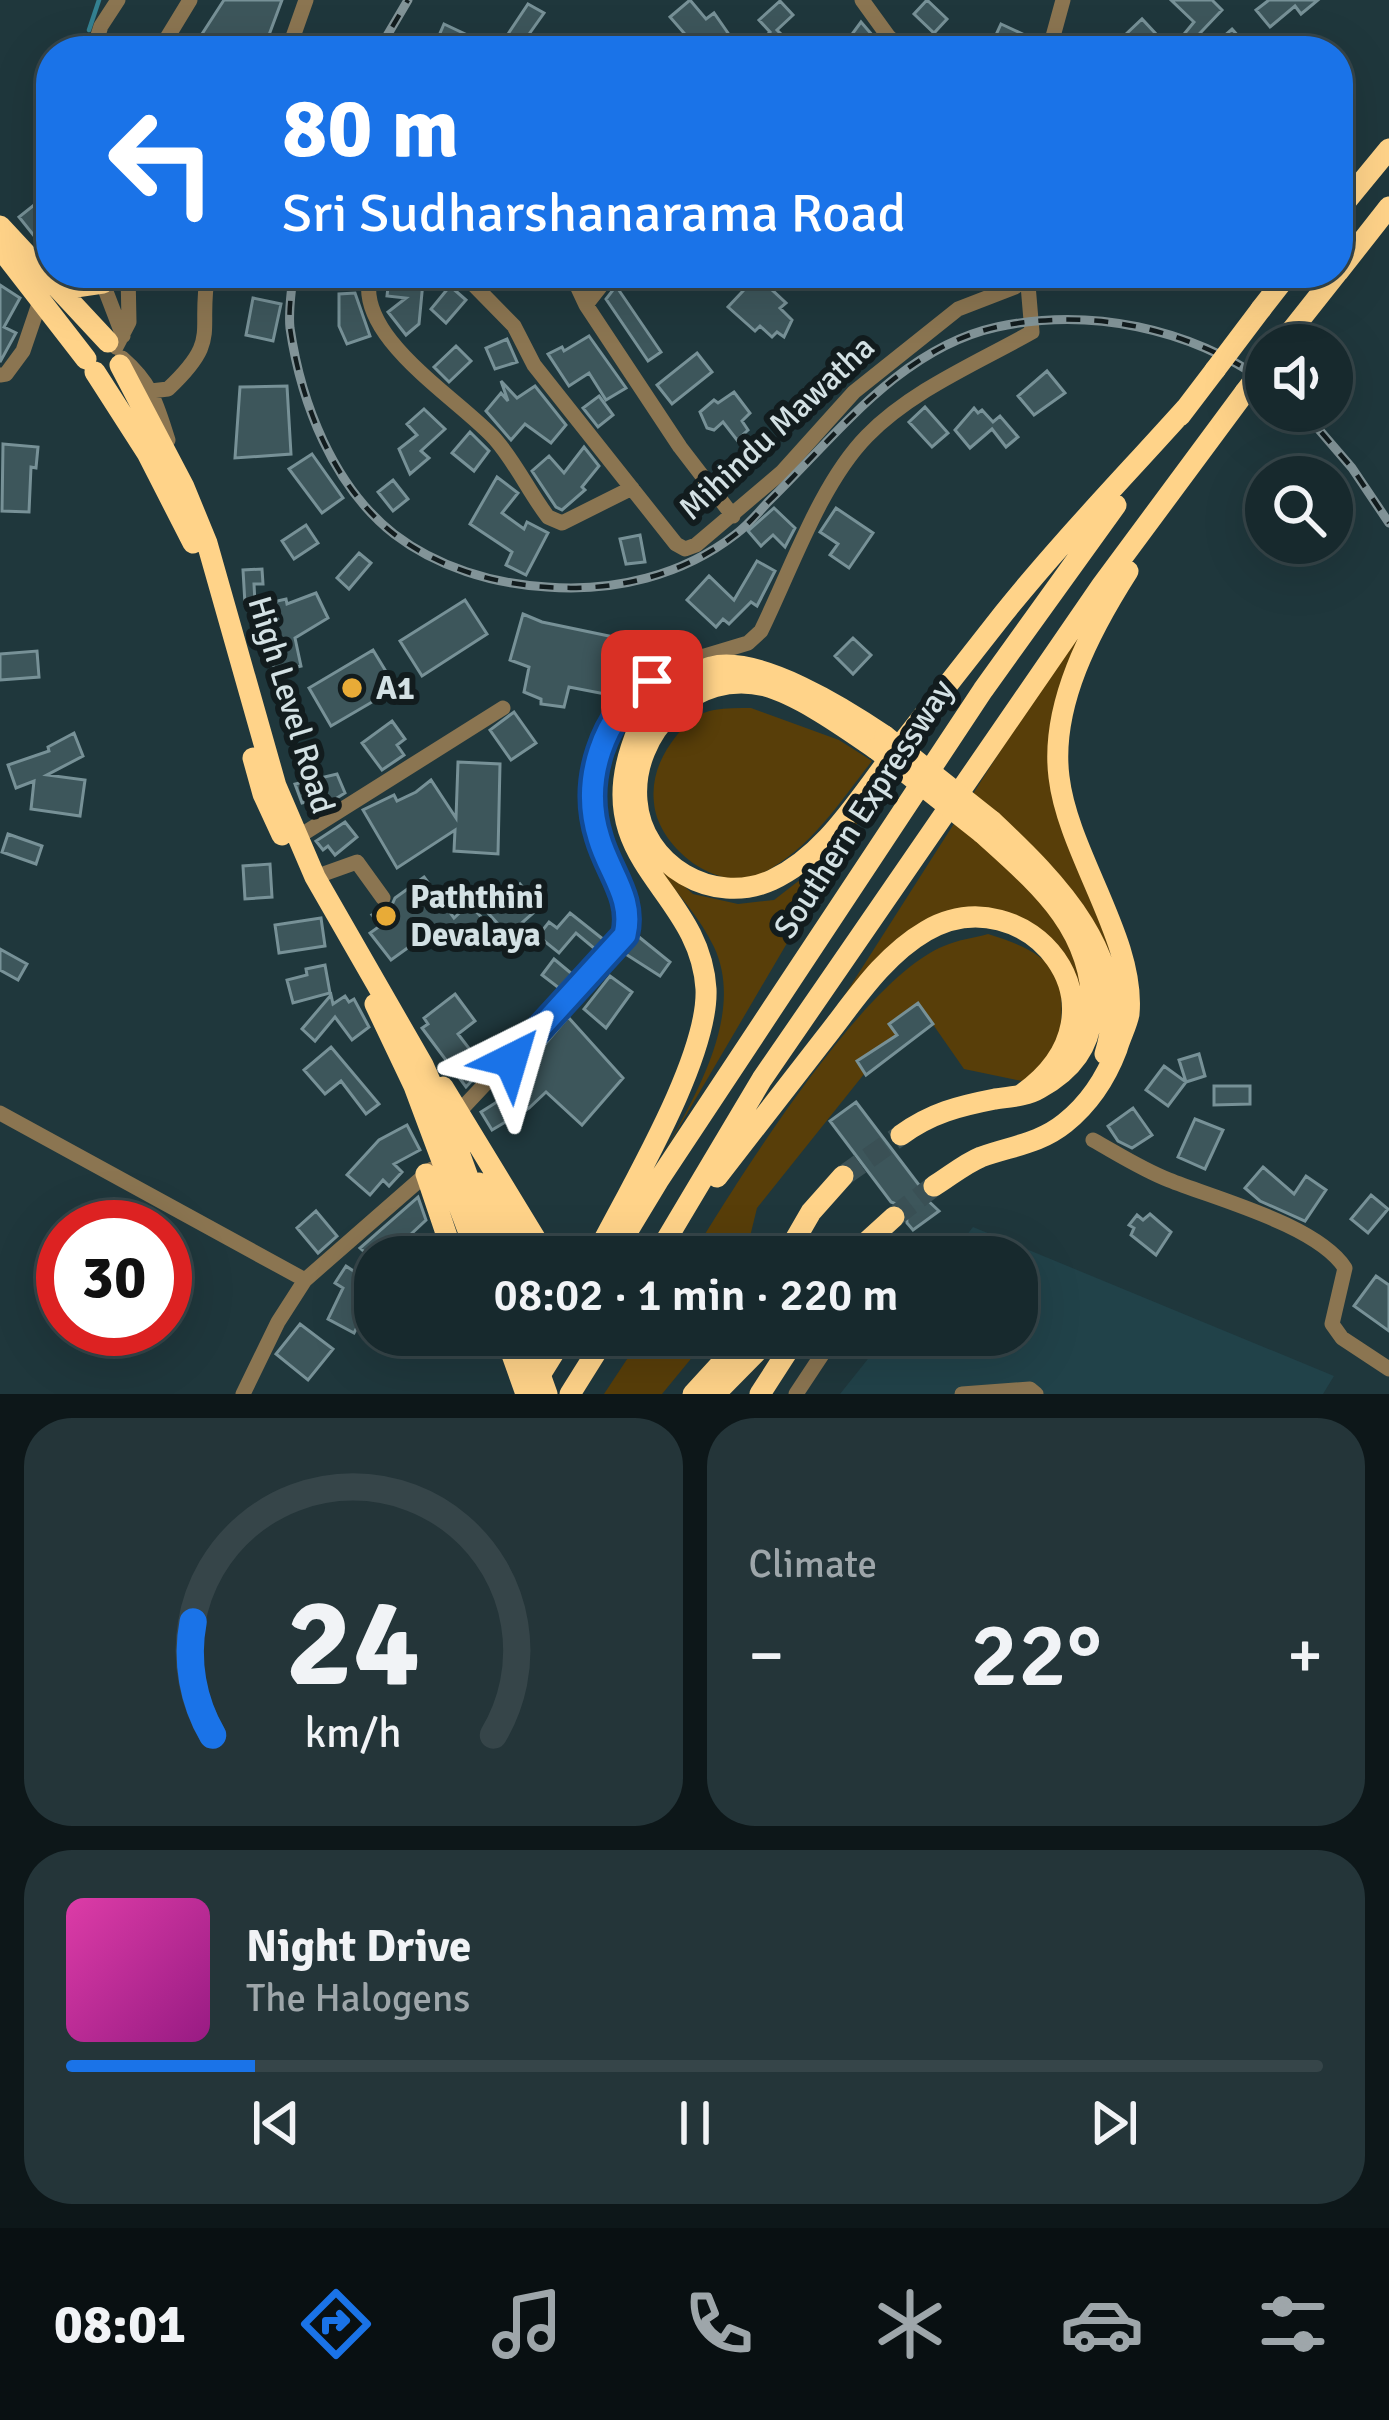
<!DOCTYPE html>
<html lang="en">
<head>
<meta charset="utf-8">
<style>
  body { margin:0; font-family:Signika,sans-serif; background:#243539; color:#f1f3f6; height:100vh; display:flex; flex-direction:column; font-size:45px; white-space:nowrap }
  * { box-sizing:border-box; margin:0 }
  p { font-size:39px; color:#9ea6aa }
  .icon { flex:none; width:66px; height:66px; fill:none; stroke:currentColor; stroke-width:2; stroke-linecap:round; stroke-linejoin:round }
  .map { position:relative; height:1394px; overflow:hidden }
  .sheet { display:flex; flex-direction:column; gap:24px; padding:24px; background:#0d1719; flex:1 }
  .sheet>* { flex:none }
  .top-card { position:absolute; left:36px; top:36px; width:1317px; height:252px; border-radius:48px; box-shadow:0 12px 48px #0002,0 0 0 3px #364549; background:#1a73e8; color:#fff; overflow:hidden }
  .fabs { position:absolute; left:1245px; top:324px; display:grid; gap:24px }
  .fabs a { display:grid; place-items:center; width:108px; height:108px; border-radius:50%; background:#17292d; box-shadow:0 12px 48px #0002,0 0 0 3px #364549; font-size:60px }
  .speed { position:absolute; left:36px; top:1200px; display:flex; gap:24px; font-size:60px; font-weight:700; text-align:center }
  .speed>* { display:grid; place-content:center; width:156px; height:156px; border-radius:50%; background:#17292d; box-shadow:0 12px 48px #0002,0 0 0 3px #364549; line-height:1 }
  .speed .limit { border:18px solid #d22; background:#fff; color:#111 }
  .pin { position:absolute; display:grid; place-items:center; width:102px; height:102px; color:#fff; margin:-51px; border-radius:24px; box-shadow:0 6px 18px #0006 }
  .me { position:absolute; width:132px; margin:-66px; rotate:40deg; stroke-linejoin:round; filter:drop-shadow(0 0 9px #0008) }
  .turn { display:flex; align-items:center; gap:42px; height:252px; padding:0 48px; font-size:54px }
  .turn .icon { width:156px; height:156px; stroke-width:2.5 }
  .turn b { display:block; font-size:84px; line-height:102px }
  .big { font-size:90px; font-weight:600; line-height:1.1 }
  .sheet .tile { flex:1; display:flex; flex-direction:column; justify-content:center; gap:18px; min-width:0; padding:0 42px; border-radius:48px; background:#243539 }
  .sheet .dial { align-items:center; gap:0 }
  .dial svg { height:312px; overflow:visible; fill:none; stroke:#364549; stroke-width:7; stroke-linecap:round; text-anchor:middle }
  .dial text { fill:#f1f3f6; stroke:none }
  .song { display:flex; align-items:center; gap:36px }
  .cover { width:144px; height:144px; border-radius:18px; background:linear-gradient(135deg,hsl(320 70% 55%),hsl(310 70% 35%)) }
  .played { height:12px; border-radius:6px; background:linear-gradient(90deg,#1a73e8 15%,#364549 15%) }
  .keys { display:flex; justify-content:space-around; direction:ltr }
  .heat { display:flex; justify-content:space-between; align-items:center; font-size:66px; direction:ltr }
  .sheet .tiles { flex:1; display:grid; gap:24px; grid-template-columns:1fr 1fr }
  .tile:last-child { grid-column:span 2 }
  .trip { position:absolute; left:354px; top:1236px; width:684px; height:120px; border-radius:48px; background:#17292d; box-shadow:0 12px 48px #0002,0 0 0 3px #364549; font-weight:600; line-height:120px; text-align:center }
  .menu { display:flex; height:192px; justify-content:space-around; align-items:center; background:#091012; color:#9ea6aa }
  .menu .icon { width:84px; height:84px }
  .menu .on { color:#1a73e8 }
  .menu b { font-size:54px; color:#f1f3f6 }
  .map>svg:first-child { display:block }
</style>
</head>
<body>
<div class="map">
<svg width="1389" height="1394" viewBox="0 0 1389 1394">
  <rect width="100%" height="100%" fill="#1f373c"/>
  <path fill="#214249" d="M973 1227 1334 1376 1323 1394H840L887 1335H1017V1257H950Z"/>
  <path fill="#583e09" d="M1094 604 1053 721 1122 1001 1083 1003 1070 967 1033 931 943 918 816 1040Z
    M751 708 839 740 872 761C839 803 811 848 763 873 720 896 658 848 654 803 651 777 661 755 677 735 686 724 699 712 714 710 726 708 739 708 751 708Z
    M874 795 665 1151C696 1094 745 1013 714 947 700 918 679 895 659 870L665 869 693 894 738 904 774 900 832 855Z
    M988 934C1070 959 1066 983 1057 1059L1022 1081 964 1069 925 1013 900 1029 757 1208 745 1257H691C738 1180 863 978 944 946 957 940 974 938 988 934Z
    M643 1335H703L699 1349 662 1394H604Z"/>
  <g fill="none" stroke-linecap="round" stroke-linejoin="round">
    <path stroke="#348191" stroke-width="4.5" d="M89 30 99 0"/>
  </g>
  <path fill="#3d565b" stroke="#779197" stroke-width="3" d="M224 0H282L263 51H191Z
    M690 0 706 19 714 13 728 33 702 51H679L691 41 670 17Z
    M927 0 947 19 934 33 914 14Z
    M1171 0H1212L1222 10 1183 51H1138L1124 36 1142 19 1171 50 1194 22Z
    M1269 0H1318L1301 14 1295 6 1270 27 1256 10Z
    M780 1 793 15 777 30 798 51H750L770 32 759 20Z
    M528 4 544 13 522 44 508 34Z
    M861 22 879 43 887 51H857L847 41Z
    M444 24 465 34 463 38 485 51H466L438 38Z
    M1001 24 1031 38 1025 51 990 48Z
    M1232 29 1247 46 1241 51H1207Z
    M34 205 51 226V257L19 217Z
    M757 276 786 303 780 308 792 320 784 337 777 332 772 337 760 326 755 331 728 307Z
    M389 278 423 282 419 324 406 335 388 312 406 298 387 296Z
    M0 285 20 298 4 327 16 333 0 362Z
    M450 286 466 300 446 323 431 309Z
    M616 286 661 352 648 361 606 299Z
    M355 293 370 336 347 344 339 326V294Z
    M253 298 281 304 273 341 246 335Z
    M589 336 626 388 606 400 589 373 569 386 548 354 562 347 564 351Z
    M507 339 517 362 495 369 486 348Z
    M456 346 471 361 449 382 434 367Z
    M697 353 712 372 672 404 657 385Z
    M1047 371 1065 393 1034 415 1018 396Z
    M501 381 517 398 535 386 566 425 551 443 525 424 511 440 486 411 501 393 508 401Z
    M287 386 291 454 235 458 240 387Z
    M734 392 750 413 742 421 748 430 737 440 723 422 714 430 707 428 700 412 714 400 718 403Z
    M599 396 613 415 598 427 583 408Z
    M925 407 948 433 932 447 909 422Z
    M974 408 978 413 982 410 993 422 1000 416 1018 437 1006 447 992 429 970 448 955 430Z
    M424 409 445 429 421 451 429 458 410 474 399 449 417 435 407 424Z
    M470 432 489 451 474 471 452 453Z
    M3 444 38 447 36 468 31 467 29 512 2 511Z
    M584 447 599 466 582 487 585 490 562 510 556 507 532 471 549 456 564 473Z
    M312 454 343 498 322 513 289 469Z
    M497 477 518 493 502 513 524 529 527 522 548 533 526 575 506 565 512 552 470 524Z
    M393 480 408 499 393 511 378 492Z
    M774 508 795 528 785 547 773 535 761 546 748 531Z
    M836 508 873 533 849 568 830 555 838 544 820 532Z
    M306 525 318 543 294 559 282 541Z
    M640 535 645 562 626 564 620 539Z
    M359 553 371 563 349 589 337 578Z
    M757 561 775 571 757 606 751 602 729 624 723 619 716 627 687 600 709 576 734 600Z
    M262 569 263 584H254L255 603 245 604 243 570Z
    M316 593 328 618 295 638 301 666 275 672 260 605 286 599 287 604Z
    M465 600 487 634 422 676 400 641Z
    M523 614 542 622 628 640 624 678 608 677 605 694 569 687 564 707 541 704V699L524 692 529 667 510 660Z
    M853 638 871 655 853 674 835 656Z
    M373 650 396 688 331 726 309 688Z
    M37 651 39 677 0 680V654Z
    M514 712 536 743 511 760 490 730Z
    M392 721 405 739 397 745 404 755 382 770 362 743Z
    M74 733 83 756 47 775 85 780 80 816 31 809 34 781 16 788 8 765 49 751 48 747Z
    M458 762 500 764 498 854 454 851 455 830 397 868 363 810 394 795 397 801 416 792 431 780 456 818Z
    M337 774 345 793 324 806 309 809 306 802 302 803 295 784Z
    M345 822 357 837 335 855 328 846 323 850 316 841Z
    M8 834 42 846 36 864 2 852Z
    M270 864 272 897 245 899 243 866Z
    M424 877 454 918 469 904 486 922 476 932 470 925 447 941 439 929 434 933 429 925 410 939 413 944 391 960 370 933 380 926 372 915 391 907 395 898Z
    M520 884 540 907 508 935 488 913Z
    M570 913 604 940 595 949 576 933 559 953 538 936 549 922 557 928Z
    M321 918 325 946 279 953 275 925Z
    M639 937 670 962 660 976 624 953Z
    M0 949 27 964 18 980 0 970Z
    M554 959 572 974 559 988 542 975Z
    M325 965 330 993 293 1003 287 980 307 975 306 969Z
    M610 976 632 992 606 1028 584 1009Z
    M455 994 475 1021 458 1034 484 1068 466 1087 422 1028 428 1024 424 1018Z
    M331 995 333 1004 345 996 349 1002 354 999 369 1027 352 1040 335 1017 315 1041 302 1029Z
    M918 1003 933 1024 866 1075 857 1061 897 1035 889 1024Z
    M568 1017 623 1078 582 1125 546 1092 529 1108 492 1130 481 1112 508 1095 512 1101 531 1089 517 1073 538 1054 534 1050 543 1040 546 1043Z
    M331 1047 379 1104 366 1114 341 1081 325 1094 304 1070Z
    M1199 1054 1205 1076 1186 1082 1179 1060Z
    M1164 1066 1186 1082 1168 1106 1146 1090Z
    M1214 1086H1250V1104L1214 1105Z
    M856 1102 919 1185 922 1195 939 1211 913 1230 907 1223 906 1208 891 1202 830 1121Z
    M1133 1108 1152 1135 1132 1148 1118 1141 1108 1126Z
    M1195 1119 1223 1130 1205 1169 1178 1157Z
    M407 1125 420 1150 394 1164 402 1172 389 1186 383 1180 370 1195 347 1175 379 1140Z
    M1263 1167 1294 1194 1306 1176 1326 1190 1305 1221 1260 1201 1245 1188Z
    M1371 1195 1388 1209 1368 1233 1351 1219Z
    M418 1197 426 1220 393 1251 400 1257H370L360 1248Z
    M316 1211 337 1236 318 1253 297 1228Z
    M1150 1214 1171 1232 1156 1255 1131 1235 1134 1228 1129 1225 1137 1215 1143 1220Z
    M346 1266 373 1284 359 1307 366 1310 354 1333 328 1319 343 1288 335 1283Z
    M1376 1276 1389 1285V1331L1354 1306Z
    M300 1324 333 1349 308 1380 276 1354Z"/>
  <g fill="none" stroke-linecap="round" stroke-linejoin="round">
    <path stroke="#3a5055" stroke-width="21" stroke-dasharray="21 10" stroke-linecap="butt" d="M843 1176 901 1135
      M894 1217 934 1186"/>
    <path stroke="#8b7551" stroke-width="15" d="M862 0 888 36 905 51
      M93 51 101 26 118 0
      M159 51 190 0
      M288 51 306 0
      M1049 51 1063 0
      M371 273C351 335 458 398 495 439 516 463 529 492 548 517L562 523 632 488
      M462 273 514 326 534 365 676 544 685 549 696 545 782 472 854 392 958 309 1015 287 1027 276
      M571 273 586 305
      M611 273 586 305 680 447 733 516
      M100 276 123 336
      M116 347 129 322 128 273
      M122 358C152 384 156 403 168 440
      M0 375 6 374 23 351 41 298
      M151 391 168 389C222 338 197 334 208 273
      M298 837 503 708
      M315 877 357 862 383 898
      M0 1113 305 1280
      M455 1116 625 935 630 917 627 902 599 840 590 795 604 738 629 697 675 665 748 643 761 631C791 570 820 484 867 436 912 390 977 363 1032 332L1027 273
      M1093 1140C1118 1154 1143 1170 1169 1180 1216 1199 1317 1225 1345 1268L1332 1324 1342 1338 1389 1369
      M243 1394 278 1322 305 1280 432 1169
      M796 1394 835 1335
      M962 1394 1030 1389 1036 1394"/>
    <path stroke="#ffd389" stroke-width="21" d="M1338 211 1389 149
      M0 226 108 342
      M0 248 86 359
      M1338 272 1389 207
      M62 289 103 283
      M1261 309 1289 273
      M1280 345 1337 273
      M120 365 184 487 207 543 276 786 315 877 423 1065 448 1122 497 1257
      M95 372 147 453 193 543
      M1180 416 1215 370
      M876 749C845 728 801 696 765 686 696 668 631 732 637 801 642 865 713 907 772 880 824 856 857 801 891 757 929 709 966 661 1004 613 1061 542 1125 476 1186 408
      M253 758 263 794 282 835
      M992 821C1055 880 1135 959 1105 1054
      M375 1004 414 1086 478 1257
      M443 1087 535 1238 542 1257
      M901 1135C931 1113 959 1106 995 1099 1010 1097 1027 1096 1040 1088 1073 1070 1092 1044 1092 1007 1092 927 1037 883 982 833
      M426 1174 454 1257
      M717 1177C753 1131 789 1085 825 1038 855 1000 883 956 926 931 1025 873 1141 1009 1022 1094
      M479 1183 527 1257
      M934 1186C949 1177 964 1164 981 1157 1011 1146 1039 1144 1065 1123 1090 1103 1106 1078 1117 1049 1120 1038 1127 1025 1129 1014 1136 940 1068 854 1059 777 1050 705 1091 629 1128 571
      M595 1257C628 1192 709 1058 706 989 700 890 593 864 631 748 640 719 659 692 686 679 694 675 703 669 711 667 758 654 847 710 885 736
      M612 1257 658 1181 983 690 1116 505
      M656 1257 762 1079 1102 585 1245 392
      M785 1257 811 1212 843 1176
      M850 1257 894 1217
      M532 1388 565 1335
      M570 1394 607 1335
      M693 1394 747 1335
      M715 1394 773 1335
      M760 1394 798 1335"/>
    <defs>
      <path id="rail" d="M378 51 408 0
        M293 273C292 290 288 310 290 328 301 403 333 486 394 534 437 567 493 584 547 587 614 592 682 576 736 534 748 525 758 513 768 502 835 437 900 348 997 327 1090 307 1189 328 1266 382
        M1303 411 1352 468 1389 523"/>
    </defs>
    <use href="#rail" stroke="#829498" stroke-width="9"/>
    <use href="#rail" stroke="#121c1e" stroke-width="4.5" stroke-dasharray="14" stroke-linecap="butt"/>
    <path stroke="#ffd389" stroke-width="21" d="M1215 370 1261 309
      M1245 392 1266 364
      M885 736 992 821
      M876 749 982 833
      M505 1335 526 1394
      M526 1335 547 1394
      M598 1335 642 1348 704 1335"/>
  </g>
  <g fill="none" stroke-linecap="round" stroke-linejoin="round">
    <defs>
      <path id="route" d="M511 1060 625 935C634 898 609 873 599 838 581 781 602 715 652 681"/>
    </defs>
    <use href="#route" stroke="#114b97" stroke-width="30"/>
    <use href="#route" stroke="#1a73e8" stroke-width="21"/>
  </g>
  <g fill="#e8ab37" stroke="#121c1e" stroke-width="4.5">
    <circle cx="352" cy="688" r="12"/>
    <circle cx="386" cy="916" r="12"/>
  </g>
  <g text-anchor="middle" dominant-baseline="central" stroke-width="12" stroke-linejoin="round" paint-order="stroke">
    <g font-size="33" fill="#d3e1e4" stroke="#121c1e">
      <text transform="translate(777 428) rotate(-43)">Mihindu Mawatha</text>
      <text transform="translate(291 705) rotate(73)">High Level Road</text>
      <text transform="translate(864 809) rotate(-57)">Southern Expressway</text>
    </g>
    <g font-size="33" font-weight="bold" fill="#d3e1e4" stroke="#121c1e" text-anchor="start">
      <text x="376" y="688">A1</text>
      <text x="410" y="897">Paththini<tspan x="410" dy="38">Devalaya</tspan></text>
    </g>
  </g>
</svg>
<div class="fabs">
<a><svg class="icon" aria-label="sound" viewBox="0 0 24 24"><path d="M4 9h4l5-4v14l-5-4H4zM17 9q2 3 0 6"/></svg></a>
<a><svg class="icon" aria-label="search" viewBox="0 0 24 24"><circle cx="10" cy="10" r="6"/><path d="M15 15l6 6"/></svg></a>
</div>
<div class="speed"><div class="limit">30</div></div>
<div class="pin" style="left:652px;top:681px;background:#d93025"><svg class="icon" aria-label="arrive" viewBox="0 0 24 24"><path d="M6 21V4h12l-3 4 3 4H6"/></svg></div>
<svg class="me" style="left:511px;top:1060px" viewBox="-20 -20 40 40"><path d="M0-17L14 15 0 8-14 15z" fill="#1a73e8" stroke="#fff" stroke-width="4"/></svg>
<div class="trip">08:02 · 1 min · 220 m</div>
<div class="top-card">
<div class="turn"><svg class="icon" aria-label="left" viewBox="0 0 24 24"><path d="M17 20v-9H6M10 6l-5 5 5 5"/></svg><div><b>80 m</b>Sri Sudharshanarama Road</div></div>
</div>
</div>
<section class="sheet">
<div class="tiles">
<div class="tile dial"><svg viewBox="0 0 100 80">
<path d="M14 69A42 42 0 1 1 86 69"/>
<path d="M14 69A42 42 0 0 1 9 40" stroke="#1a73e8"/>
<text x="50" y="56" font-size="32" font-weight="700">24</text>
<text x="50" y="72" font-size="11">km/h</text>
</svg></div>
<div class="tile"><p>Climate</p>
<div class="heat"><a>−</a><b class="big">22°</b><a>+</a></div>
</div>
<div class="tile">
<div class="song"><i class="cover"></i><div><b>Night Drive</b><p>The Halogens</p></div></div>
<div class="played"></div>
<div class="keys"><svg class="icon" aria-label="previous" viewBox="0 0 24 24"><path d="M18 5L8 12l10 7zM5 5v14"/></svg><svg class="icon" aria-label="pause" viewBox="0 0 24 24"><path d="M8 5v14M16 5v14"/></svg><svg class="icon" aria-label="next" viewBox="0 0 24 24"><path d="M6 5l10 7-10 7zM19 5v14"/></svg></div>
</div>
</div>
</section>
<nav class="menu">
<b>08:01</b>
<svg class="icon on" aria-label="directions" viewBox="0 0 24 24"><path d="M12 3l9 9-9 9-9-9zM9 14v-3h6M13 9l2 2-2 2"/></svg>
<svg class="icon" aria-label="music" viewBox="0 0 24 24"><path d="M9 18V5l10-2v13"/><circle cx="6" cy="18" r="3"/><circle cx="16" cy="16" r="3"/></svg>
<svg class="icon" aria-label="phone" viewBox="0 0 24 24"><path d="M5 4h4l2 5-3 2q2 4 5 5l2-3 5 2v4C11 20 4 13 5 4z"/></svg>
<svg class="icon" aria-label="climate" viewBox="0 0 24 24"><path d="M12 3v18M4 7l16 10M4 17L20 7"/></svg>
<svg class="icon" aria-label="car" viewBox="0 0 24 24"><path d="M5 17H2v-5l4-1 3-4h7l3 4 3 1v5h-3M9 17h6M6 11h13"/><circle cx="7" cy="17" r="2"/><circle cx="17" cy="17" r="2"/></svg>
<svg class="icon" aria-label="filters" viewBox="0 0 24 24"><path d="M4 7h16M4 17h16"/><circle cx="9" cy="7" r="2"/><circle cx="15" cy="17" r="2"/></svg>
</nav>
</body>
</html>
